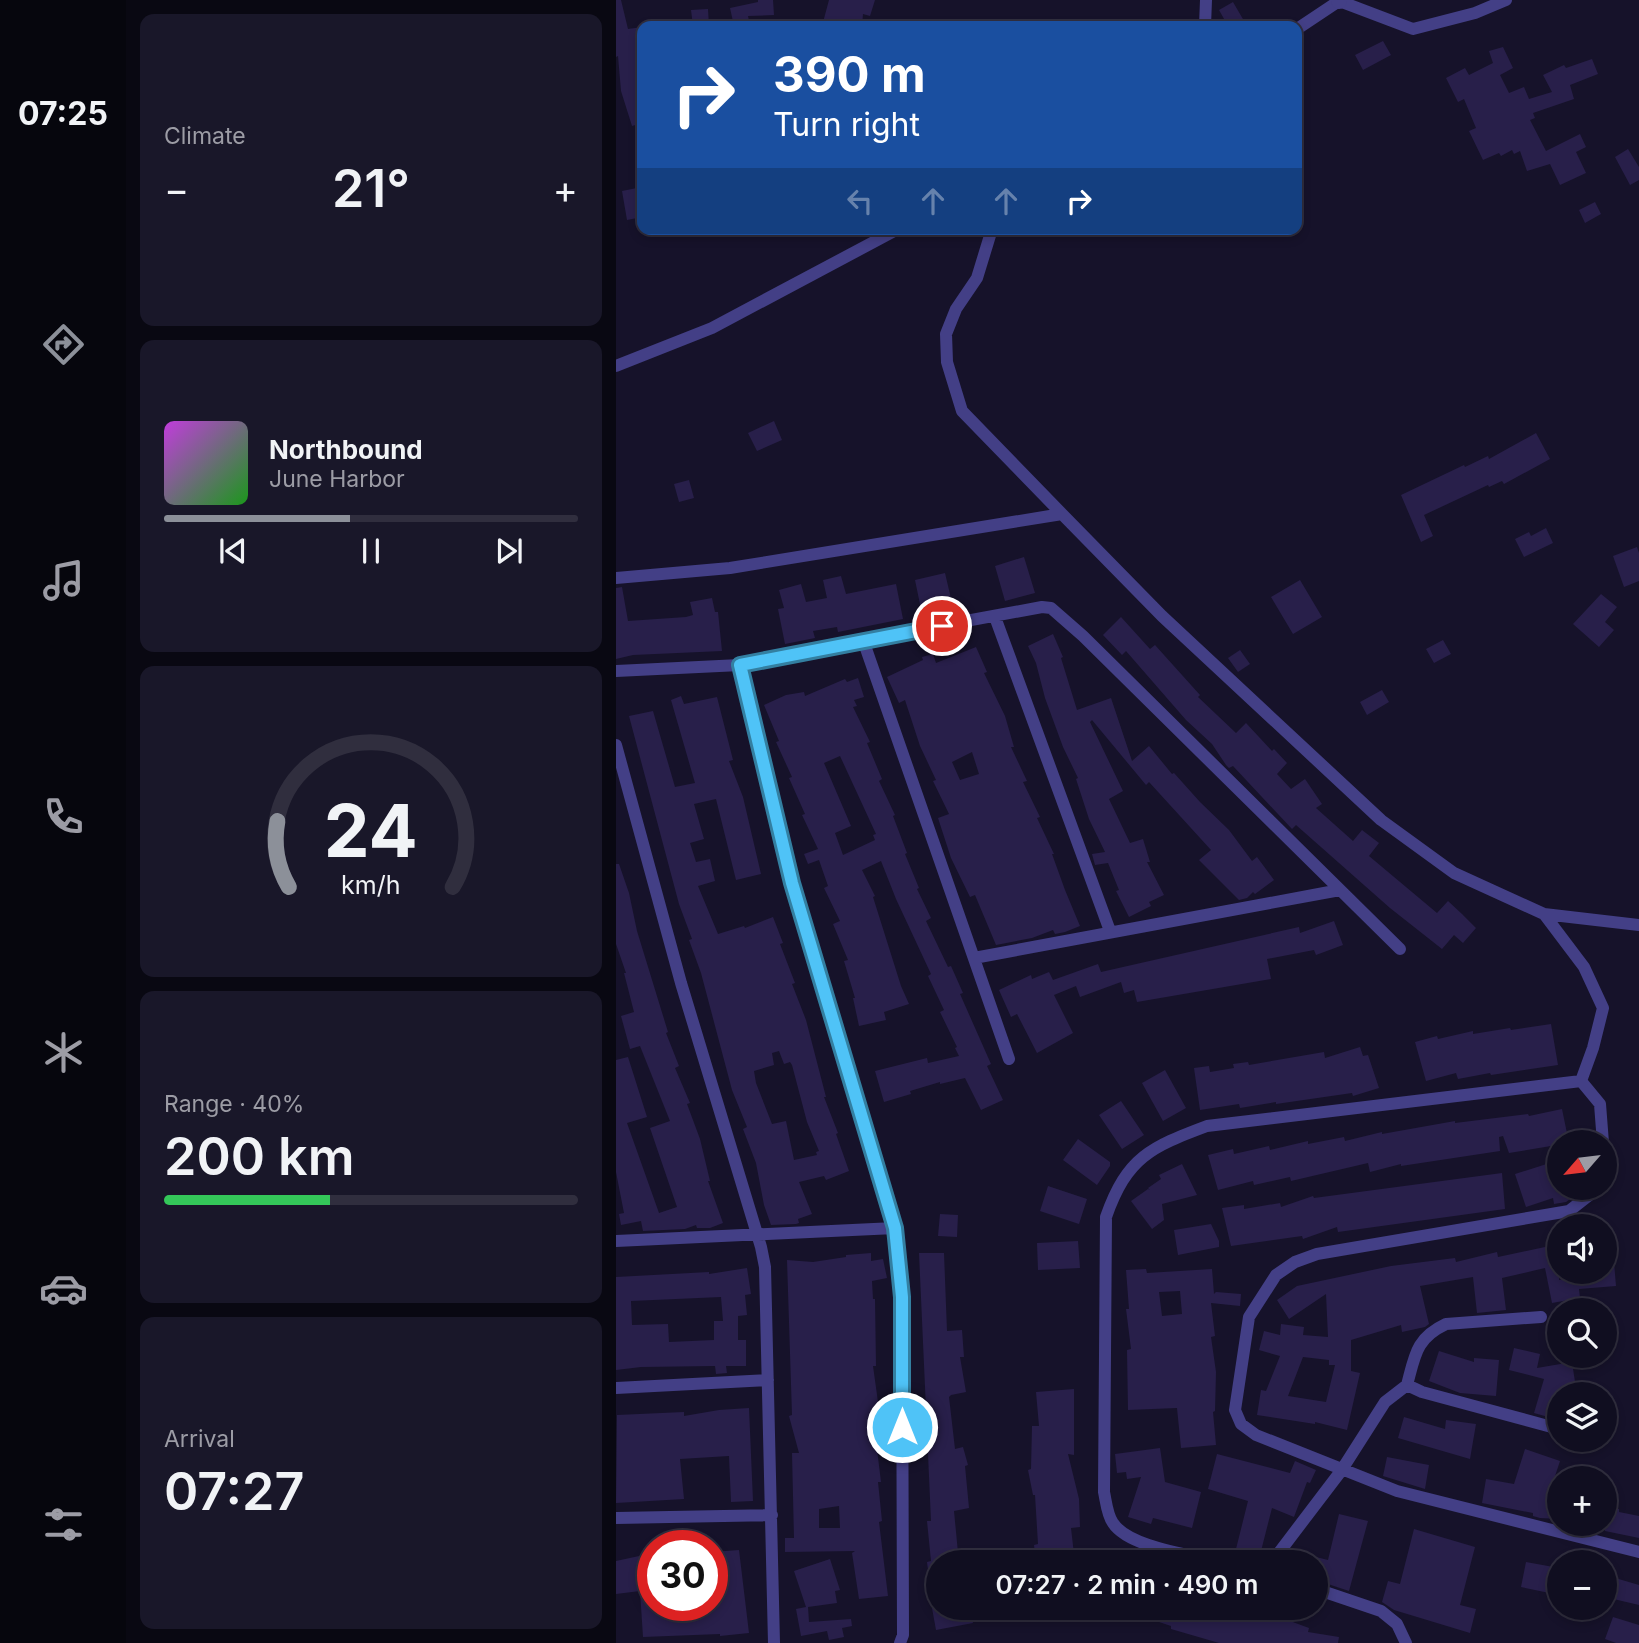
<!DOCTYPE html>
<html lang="en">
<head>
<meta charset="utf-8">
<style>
  body { margin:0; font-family:Inter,sans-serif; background:#191729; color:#f1f3f6; height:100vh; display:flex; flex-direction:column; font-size:26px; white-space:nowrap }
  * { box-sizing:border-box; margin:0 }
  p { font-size:23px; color:#9c9ca5 }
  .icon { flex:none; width:38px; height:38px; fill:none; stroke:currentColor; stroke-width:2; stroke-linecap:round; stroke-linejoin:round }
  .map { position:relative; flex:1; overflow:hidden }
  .drawer { display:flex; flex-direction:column; gap:14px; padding:14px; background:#090812; width:490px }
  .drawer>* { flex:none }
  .banner { position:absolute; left:21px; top:21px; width:665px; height:214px; border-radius:14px; box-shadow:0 4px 10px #0003,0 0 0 2px #302e3e; background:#1a4fa0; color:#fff; overflow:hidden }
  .needle { width:46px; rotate:242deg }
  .buttons { position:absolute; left:931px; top:1130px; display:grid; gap:14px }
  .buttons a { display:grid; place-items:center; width:70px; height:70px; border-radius:50%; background:#100e20; box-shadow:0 4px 10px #0003,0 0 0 2px #302e3e; font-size:35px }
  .speed { position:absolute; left:21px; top:1530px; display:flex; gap:14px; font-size:35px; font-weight:700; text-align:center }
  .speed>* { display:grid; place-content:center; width:91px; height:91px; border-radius:50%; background:#100e20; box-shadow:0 4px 10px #0003,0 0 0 2px #302e3e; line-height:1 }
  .speed .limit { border:10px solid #d22; background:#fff; color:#111 }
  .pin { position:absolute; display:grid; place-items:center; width:60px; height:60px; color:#fff; margin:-30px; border:4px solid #fff; border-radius:50%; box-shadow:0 2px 7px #0007 }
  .me { position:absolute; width:77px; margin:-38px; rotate:0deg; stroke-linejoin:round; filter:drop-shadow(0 0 5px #0008) }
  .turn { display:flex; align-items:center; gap:24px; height:147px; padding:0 21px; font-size:32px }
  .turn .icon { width:91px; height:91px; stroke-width:2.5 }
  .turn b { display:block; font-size:49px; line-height:60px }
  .lanes { display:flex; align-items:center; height:66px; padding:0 21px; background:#0003; justify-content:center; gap:35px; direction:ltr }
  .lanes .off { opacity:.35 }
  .big { font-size:52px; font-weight:600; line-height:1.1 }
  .drawer .tile { flex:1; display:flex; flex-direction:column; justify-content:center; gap:10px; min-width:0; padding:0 24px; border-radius:14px; background:#191729 }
  .drawer .dial { align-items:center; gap:0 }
  .dial svg { height:182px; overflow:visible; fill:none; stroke:#302e3e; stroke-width:7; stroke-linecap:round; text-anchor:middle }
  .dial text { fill:#f1f3f6; stroke:none }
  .song { display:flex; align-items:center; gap:21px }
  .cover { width:84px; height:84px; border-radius:10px; background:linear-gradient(135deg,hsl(290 70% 55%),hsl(120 70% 35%)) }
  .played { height:7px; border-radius:4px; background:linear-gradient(90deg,#8c9099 45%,#302e3e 45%) }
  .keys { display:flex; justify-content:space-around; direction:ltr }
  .heat { display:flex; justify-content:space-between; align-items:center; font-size:38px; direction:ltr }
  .charge { height:10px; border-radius:5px; background:linear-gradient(90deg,#34c759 40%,#302e3e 0) }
  .trip { position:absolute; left:310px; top:1550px; width:402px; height:70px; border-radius:35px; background:#100e20; box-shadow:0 4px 10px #0003,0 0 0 2px #302e3e; font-weight:600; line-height:70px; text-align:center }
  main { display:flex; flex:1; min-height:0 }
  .tabs { display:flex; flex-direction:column; width:126px; justify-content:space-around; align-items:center; background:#06060d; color:#9c9ca5 }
  .tabs .icon { width:49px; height:49px }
  .tabs .selected { color:#8c9099 }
  .tabs b { font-size:32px; color:#f1f3f6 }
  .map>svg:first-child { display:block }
</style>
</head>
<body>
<main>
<nav class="tabs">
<b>07:25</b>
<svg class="icon selected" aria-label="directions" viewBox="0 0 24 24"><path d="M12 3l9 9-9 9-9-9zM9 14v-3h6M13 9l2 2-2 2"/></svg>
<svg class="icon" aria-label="music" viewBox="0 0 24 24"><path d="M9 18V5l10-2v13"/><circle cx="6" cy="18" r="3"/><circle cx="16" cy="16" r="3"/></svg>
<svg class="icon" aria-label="phone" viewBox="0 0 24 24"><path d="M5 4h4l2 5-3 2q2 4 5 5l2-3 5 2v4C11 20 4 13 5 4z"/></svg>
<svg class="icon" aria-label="climate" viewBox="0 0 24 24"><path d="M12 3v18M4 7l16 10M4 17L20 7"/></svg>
<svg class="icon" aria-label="car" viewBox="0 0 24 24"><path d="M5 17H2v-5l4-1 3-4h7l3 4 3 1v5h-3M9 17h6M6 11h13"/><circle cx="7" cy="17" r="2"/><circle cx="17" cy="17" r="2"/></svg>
<svg class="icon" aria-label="filters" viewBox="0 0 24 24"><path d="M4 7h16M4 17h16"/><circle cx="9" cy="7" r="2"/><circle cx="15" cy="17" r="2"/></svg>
</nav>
<section class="drawer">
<div class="tile"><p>Climate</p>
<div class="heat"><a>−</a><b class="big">21°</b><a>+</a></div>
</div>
<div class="tile">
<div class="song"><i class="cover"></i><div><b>Northbound</b><p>June Harbor</p></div></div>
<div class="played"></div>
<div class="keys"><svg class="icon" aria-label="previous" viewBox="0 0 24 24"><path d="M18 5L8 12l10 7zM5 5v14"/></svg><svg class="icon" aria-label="pause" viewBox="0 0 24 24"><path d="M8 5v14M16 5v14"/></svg><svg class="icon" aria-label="next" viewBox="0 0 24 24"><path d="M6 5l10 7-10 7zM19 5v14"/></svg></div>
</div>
<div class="tile dial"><svg viewBox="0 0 100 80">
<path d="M14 69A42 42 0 1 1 86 69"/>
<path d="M14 69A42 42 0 0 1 9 40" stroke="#8c9099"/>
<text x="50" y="56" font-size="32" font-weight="700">24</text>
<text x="50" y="72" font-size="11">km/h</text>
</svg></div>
<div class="tile"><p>Range · 40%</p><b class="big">200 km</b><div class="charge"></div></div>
<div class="tile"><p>Arrival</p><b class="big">07:27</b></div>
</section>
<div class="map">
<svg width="1023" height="1643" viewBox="0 0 1023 1643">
  <rect width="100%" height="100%" fill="#16122a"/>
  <path fill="#281f4a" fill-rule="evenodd" d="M0 0H5L12 29 26 27V123L16 126 5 91 2 56 0 57Z
    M142 0H157L158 15 132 16 134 26H118L114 8 142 2Z
    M213 0H259L254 16 247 14 246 26H206Z
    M617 2 631 26H612L603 10Z
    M92 9 93 26H77L75 10Z
    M767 41 775 55 747 70 739 55Z
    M887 47 897 68 884 75 893 93 908 87 913 99 936 92 927 75 948 65 950 68 976 59 982 74 954 85 958 99 917 113 919 118 914 120 930 151 964 134 970 147 960 152 970 173 944 185 934 164 911 171 904 151 898 154 896 150 885 156 883 153 867 160 853 131 860 128 848 99 842 102 830 78 849 68 853 75 877 63 873 51Z
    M1012 149 1023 167V180L1014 185 999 157Z
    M26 187V217L11 220 6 191Z
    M979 202 985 214 969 223 963 210Z
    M158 421 166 440 141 451 132 433Z
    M920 433 934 459 888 484 886 481 873 487 872 485 808 515 817 536 805 542 785 495 848 465 849 467 872 456 873 459Z
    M73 480 78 498 63 502 58 484Z
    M930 528 937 543 908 557 899 539 913 532 915 536Z
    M1021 547 1023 553V581L1008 587 997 556Z
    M408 557 419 593 389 601 379 566Z
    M329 573 337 607 306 614 299 580Z
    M225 576 230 594 280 584 287 619 222 632 221 627 197 631 199 638 169 644 162 609 168 608 163 590 185 584 190 602 211 598 207 580Z
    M684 580 706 617 677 634 655 597Z
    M6 587 12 621 70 617 77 615 74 602 96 598 99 612H102L106 651 17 655 0 659V588Z
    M985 594 1001 607 989 622 998 630 983 647 957 624Z
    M505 617 534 649 539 645 584 695 582 697 620 733 630 723 656 751 658 749 671 763 661 774 675 789 689 779 706 804 700 808 737 841 746 830 763 843 753 856 821 913 832 901 846 914 860 928 847 943 838 935 826 949 774 908 680 825 676 829 617 766 613 768 610 765 596 744 570 720 510 651 506 655 487 635Z
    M437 634 447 657 445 658 461 710 495 698 516 761 533 746 556 774 558 773 584 802 613 830 636 861 641 857 658 880 639 894 637 892 631 898 623 900 583 860 595 850 533 782 530 785 476 720 474 722 507 791 493 799 514 843 527 839 534 862H531L548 895 533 902 535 906 513 917 500 891 503 890 492 863 479 865 476 854 489 852 473 819 460 779 462 778 447 747 429 698 420 663 412 646Z
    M827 640 835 654 818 663 810 649Z
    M360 647 371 672 368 673 389 716 398 747H395L411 781 407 782 424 817 421 818 438 854H436L449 890 464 926 449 932 439 934 437 930 416 938 380 945 359 895 354 897 335 858 322 818 333 814 317 781 320 780 304 746 289 700 283 703 271 677 307 660 306 657 317 654 320 663ZM356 752 363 774 344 780 336 762Z
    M624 650 634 664 622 672 612 658Z
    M242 678 248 697 238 700 241 706 237 707 254 742 251 743 266 779 263 781 279 815 277 816 291 853 289 854 303 888 301 889 315 918 310 921 332 967 335 966 347 993 344 994 375 1064 371 1066 387 1100 365 1110 349 1078 324 1084V1082L294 1091 295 1094 268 1102 259 1071 311 1058 312 1063 343 1056 339 1048 341 1047 324 1012 328 1010 312 976 315 974 280 899 265 861 246 870 259 896 257 897 285 986 293 1004 268 1012 270 1020 243 1026 237 998H239L228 961 232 960 217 924 224 921 208 888 212 886 203 860 192 864 188 854 202 849 186 815 189 814 173 778 176 777 160 742 163 741 148 705 170 695 188 692 189 696 229 679 231 682ZM224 756 260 834 257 835 259 840 227 855 219 833 235 826 208 763Z
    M766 690 773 702 751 715 744 702Z
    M65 696 68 704 101 697 117 760 113 761 127 797 145 874 120 880 100 799 78 804 88 839 74 843 80 862 94 859 99 881 82 886 102 934 128 926 129 928 157 917 167 943 164 944 179 983 176 984 190 1020 210 1097H208L222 1133 220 1134 233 1171 210 1180 208 1176 183 1182 196 1214 182 1219 183 1223 180 1224 155 1225 148 1205 140 1163 127 1129 131 1127 116 1090 85 973 73 940 76 939 63 904 13 716 37 711 59 787 79 783 55 700ZM163 1051 168 1064 174 1062 176 1065 191 1122 203 1151 200 1152 201 1155 178 1160 170 1121 156 1124 140 1083 138 1071 158 1065 156 1053Z
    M0 864H3L13 893 21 931 52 1032 50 1033 63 1066 59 1068 74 1103 71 1104 84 1139 94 1181H92L107 1223 94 1228H81L80 1225 69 1229 27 1231 25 1221 5 1225 3 1214 8 1213 0 1172V1060L12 1057 31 1117 11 1123 43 1213 61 1207 34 1128 54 1121 24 1046 14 1049 5 1016 18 1012 8 973H10L0 944Z
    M718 921 727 945 700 955 698 950 651 959 655 979 521 1002 518 990 508 993 505 982 464 997 460 986 438 995 457 1033 421 1053 401 1014 395 1017 383 990 415 975 416 979 433 972 437 980 482 964 485 972 683 927 684 933Z
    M935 1024 942 1065 875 1075 874 1073 842 1079 840 1073 810 1081 799 1042 821 1036 822 1039 857 1031V1034L894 1028 895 1030Z
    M744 1047 747 1056 752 1055 763 1088 737 1096 736 1093 660 1104V1102L624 1108 623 1104 584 1110 578 1068 593 1066 594 1072 618 1068 617 1064 632 1062 633 1065 708 1052 709 1058Z
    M549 1070 570 1108 547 1121 526 1083Z
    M505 1101 528 1135 506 1149 483 1115Z
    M946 1109 953 1143 893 1153 887 1136 883 1137 884 1151 785 1166V1164L754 1172 752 1163 675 1181 674 1177 638 1185 637 1181 602 1190 592 1155 617 1149 618 1154 653 1146 654 1150 692 1141V1144L728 1137 729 1141 766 1132V1134L839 1121V1123L912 1114 913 1116Z
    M462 1139 494 1162V1166L481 1185 447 1160Z
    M943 1160V1188H955L957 1197 950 1202 938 1204 937 1198 910 1207 899 1174Z
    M566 1164 581 1195 546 1204 548 1220 536 1229 515 1201 532 1189 534 1190 532 1188 545 1179 543 1175Z
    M886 1173 889 1209 722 1232 721 1227 687 1239 686 1236 615 1246 606 1208 628 1205V1209L664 1203 665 1207 697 1196 698 1198Z
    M432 1186 471 1199 463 1224 424 1211Z
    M324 1214 342 1215 341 1237 322 1236Z
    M595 1224 603 1241V1247L562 1255 558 1230Z
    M462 1241 464 1268 422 1270 421 1243Z
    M943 1244V1280L973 1274 972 1272H989V1250H997L1000 1286 963 1289 964 1298 936 1303 929 1268 886 1278 890 1310 861 1313 857 1277 804 1286 813 1324 809 1327 786 1332 785 1325 735 1340V1371L744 1373 731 1430 699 1422V1424L641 1415 645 1390 650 1391 664 1356 643 1350 648 1331 664 1335 665 1324 688 1327 687 1335 712 1337 710 1294 673 1319 661 1300 681 1286 775 1266 839 1258 840 1262 881 1252 882 1257ZM687 1357 713 1360V1365H719L710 1402 672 1396Z
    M255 1253V1261L267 1259 271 1278 256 1281 257 1299H259L260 1366H257L262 1402 264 1441H260L265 1482H262L266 1521 263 1522 272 1596 243 1599 236 1553 239 1551 169 1552V1538H178L176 1453H183L173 1416 176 1415 171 1260 197 1262 230 1257V1255ZM223 1506 224 1528H203V1509Z
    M303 1253H328L331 1331 346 1330 348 1357H344L350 1392 335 1395 333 1397 339 1449 347 1447 352 1465 349 1466 353 1508 338 1511 343 1563H322V1592L315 1593 311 1562 315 1561 311 1521H315Z
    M131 1268 135 1294 129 1295 131 1315 122 1316V1340H130V1366H110L111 1373 100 1374 99 1366 25 1367 0 1370V1277L93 1272V1274ZM105 1297 107 1321H98V1340L53 1342 52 1324 16 1325 15 1301Z
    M530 1269 531 1273 596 1269 598 1294 600 1292 625 1294 624 1306 595 1303 599 1336 595 1337 600 1372 599 1411 597 1412 600 1445 565 1448 561 1408 512 1410 511 1350 515 1349 510 1309H513L510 1270ZM564 1291 566 1314 546 1316 543 1292Z
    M898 1348 924 1354 921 1368 956 1362 961 1395H943V1420L918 1413 928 1379 893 1370Z
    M823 1351 858 1362V1358L883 1360 880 1396 844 1393 813 1381Z
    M458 1389V1455L452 1454 463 1499 464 1527 455 1528 459 1563H420L418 1545 422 1544 419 1495H417L412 1470 415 1469 416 1426H423L420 1392Z
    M133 1408 137 1501 115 1502 113 1456 64 1459 68 1499 0 1503 1 1415 68 1412V1416L103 1410Z
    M788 1417 829 1429 830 1420 860 1424 854 1459 782 1438Z
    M544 1448 549 1482 585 1492 576 1528 537 1518 535 1524 512 1517 525 1477 511 1479 510 1472 501 1473 499 1454Z
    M909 1449 944 1461 933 1494 943 1495V1519L924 1518 917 1516V1513L866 1503 870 1479 898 1484Z
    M601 1454 674 1473 679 1461 700 1470 694 1483 691 1482 678 1517 656 1508 644 1555 620 1549 632 1501 592 1489Z
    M771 1457 813 1465 809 1489 767 1476Z
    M989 1506 1003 1509V1512L1023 1516V1538L989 1531Z
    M723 1514 752 1521 733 1591 700 1580V1557L712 1560Z
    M798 1529 859 1547 844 1605 860 1609 854 1633 778 1610 766 1602 772 1581 784 1584Z
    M123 1550 133 1633 104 1636V1634L27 1637 24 1591 0 1594V1561L37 1553V1605H96V1552Z
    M214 1559 224 1590 219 1591 221 1603 192 1607 193 1622 235 1619 236 1626 226 1628 228 1637 213 1640 211 1631 185 1636 180 1609 190 1607 178 1571Z
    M910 1562 943 1568V1595L905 1587Z
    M989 1575 1023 1585V1605L989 1597Z
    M316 1608H354L357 1623 320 1630Z
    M508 1608H647L656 1610 655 1614 693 1628 692 1632 723 1637 722 1643H603L555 1629V1626L507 1610Z
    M997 1617 1023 1625V1643H1000L989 1639Z"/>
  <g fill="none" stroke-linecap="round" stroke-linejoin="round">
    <path stroke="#433f86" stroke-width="12" d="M589 26 590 0
      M681 29 723 1 797 29 859 13 890 0
      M376 229 361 278 340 309 330 334 331 362 346 411 446 514
      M0 366 96 328 282 229
      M0 578 114 568 446 514 546 616 765 820 838 873 928 914 1023 925
      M379 617 494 931
      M247 640 393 1059
      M124 665 176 883 279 1228 286 1297 287 1635 284 1643
      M0 671 124 665 247 640 426 607 435 608 467 636 784 949
      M0 745 65 983 145 1247 149 1267 158 1643
      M358 958 724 890
      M965 1081 984 1104 987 1143
      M978 1188 976 1193 953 1211 701 1254 679 1262 660 1275 633 1317 619 1410 625 1424 640 1435 781 1491 1023 1552
      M0 1241 279 1228
      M791 1385C799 1355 800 1338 830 1324L925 1317
      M0 1388 152 1380
      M0 1518 156 1515
      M607 1563C578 1555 513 1548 497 1523 491 1515 490 1501 488 1492L490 1217C511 1157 535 1147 591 1126L965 1081 977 1048 987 1008 968 967 928 914
      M655 1563 725 1471 769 1402 791 1385 806 1392 943 1429
      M700 1589 765 1611 781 1624 790 1643"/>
    <path stroke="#433f86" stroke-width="16" d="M723 0V1"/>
  </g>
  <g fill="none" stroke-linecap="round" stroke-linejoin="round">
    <defs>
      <path id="route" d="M286 1427V1297L279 1228 176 883 124 665 326 626"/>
    </defs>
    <use href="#route" stroke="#337fa1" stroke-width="18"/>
    <use href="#route" stroke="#4fc3f7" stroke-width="12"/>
  </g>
</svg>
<div class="buttons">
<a><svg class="needle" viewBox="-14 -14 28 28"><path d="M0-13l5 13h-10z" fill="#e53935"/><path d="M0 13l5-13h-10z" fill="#9c9ca5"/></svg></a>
<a><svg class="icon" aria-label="sound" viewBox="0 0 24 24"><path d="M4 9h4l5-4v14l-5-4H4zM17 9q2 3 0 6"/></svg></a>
<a><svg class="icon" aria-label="search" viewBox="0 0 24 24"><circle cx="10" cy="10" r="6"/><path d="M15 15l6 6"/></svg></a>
<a><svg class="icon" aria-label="layers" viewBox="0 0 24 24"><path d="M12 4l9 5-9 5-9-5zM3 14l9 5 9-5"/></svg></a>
<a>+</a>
<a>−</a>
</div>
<div class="speed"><div class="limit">30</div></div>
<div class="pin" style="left:326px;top:626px;background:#d93025"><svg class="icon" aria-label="arrive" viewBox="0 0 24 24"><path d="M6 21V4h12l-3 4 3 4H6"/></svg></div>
<svg class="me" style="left:286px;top:1427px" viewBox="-20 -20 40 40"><circle r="17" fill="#4fc3f7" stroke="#fff" stroke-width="3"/><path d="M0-11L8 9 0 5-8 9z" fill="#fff"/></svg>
<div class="trip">07:27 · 2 min · 490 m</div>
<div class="banner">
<div class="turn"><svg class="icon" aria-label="right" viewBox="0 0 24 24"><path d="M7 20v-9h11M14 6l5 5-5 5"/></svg><div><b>390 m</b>Turn right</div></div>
<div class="lanes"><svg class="icon off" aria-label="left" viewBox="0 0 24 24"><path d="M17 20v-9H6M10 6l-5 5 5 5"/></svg><svg class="icon off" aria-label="ahead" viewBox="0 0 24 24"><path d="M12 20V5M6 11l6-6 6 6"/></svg><svg class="icon off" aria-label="ahead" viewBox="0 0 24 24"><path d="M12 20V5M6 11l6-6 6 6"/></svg><svg class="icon" aria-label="right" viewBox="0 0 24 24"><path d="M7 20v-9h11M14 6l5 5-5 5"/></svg></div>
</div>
</div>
</main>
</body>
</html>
